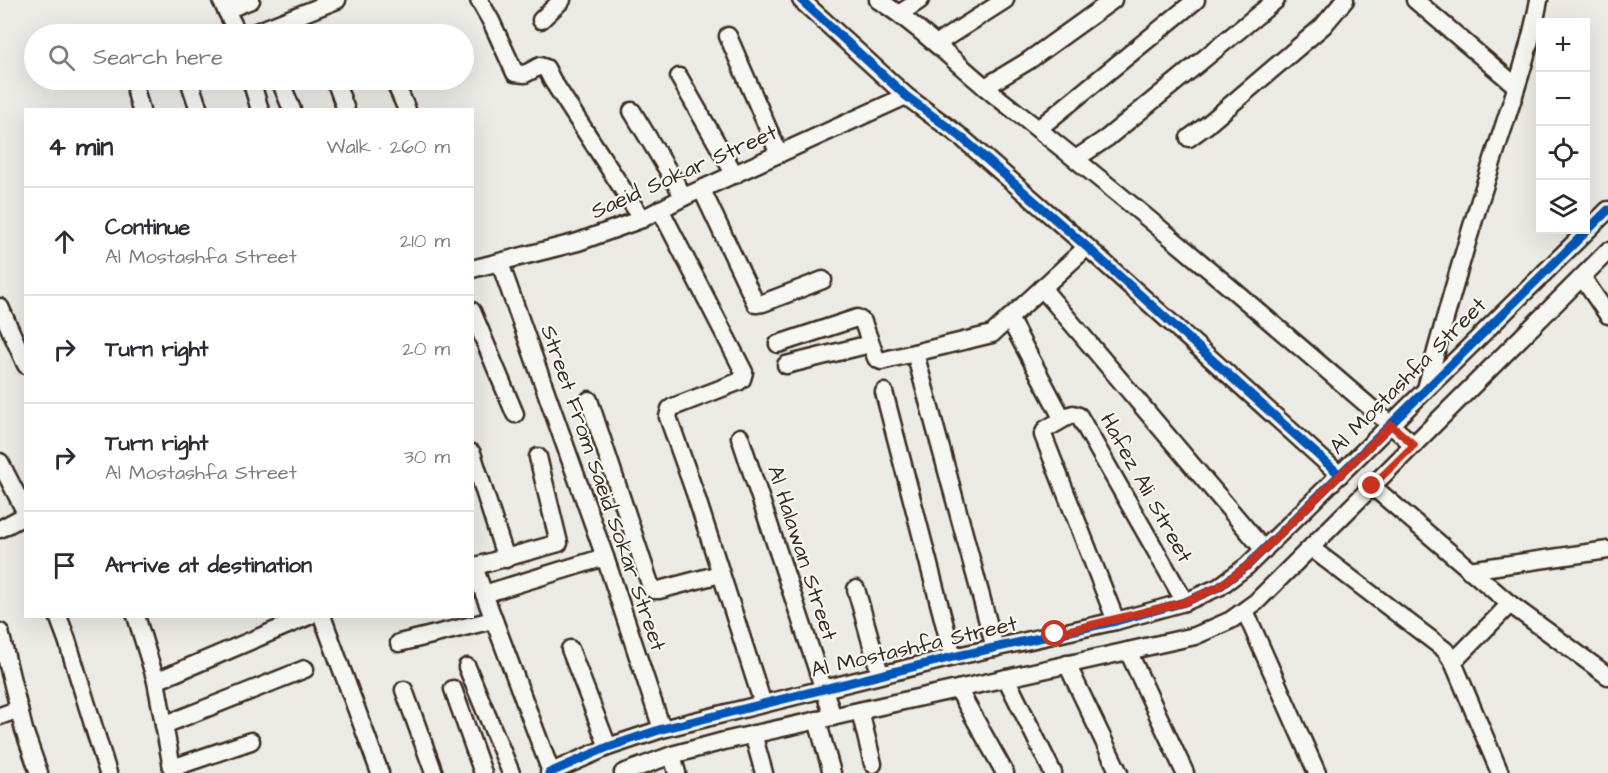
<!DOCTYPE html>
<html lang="en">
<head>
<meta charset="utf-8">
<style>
  body { margin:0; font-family:"Architects Daughter",sans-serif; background:#f2f2f3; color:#2b2b33 }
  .controls { position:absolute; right:18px; top:18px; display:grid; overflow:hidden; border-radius:0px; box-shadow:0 6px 24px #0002 }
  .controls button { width:54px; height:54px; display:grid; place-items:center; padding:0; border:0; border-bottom:2px solid #e1e1e2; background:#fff; color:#2b2b33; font:30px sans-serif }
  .stop { position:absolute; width:18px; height:18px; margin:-14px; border:4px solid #c8321e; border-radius:50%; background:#fff }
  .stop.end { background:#c8321e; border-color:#fff; box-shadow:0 2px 6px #0008 }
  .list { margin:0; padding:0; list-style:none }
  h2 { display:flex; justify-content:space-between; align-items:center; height:78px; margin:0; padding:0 24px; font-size:26px }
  h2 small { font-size:20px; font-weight:400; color:#7c7c81 }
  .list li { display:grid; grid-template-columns:39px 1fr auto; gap:18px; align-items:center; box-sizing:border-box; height:108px; padding:0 24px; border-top:2px solid #e1e1e2 }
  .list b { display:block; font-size:22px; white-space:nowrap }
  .list p { margin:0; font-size:20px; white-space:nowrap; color:#7c7c81 }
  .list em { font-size:20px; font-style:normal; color:#7c7c81 }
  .icon { flex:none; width:33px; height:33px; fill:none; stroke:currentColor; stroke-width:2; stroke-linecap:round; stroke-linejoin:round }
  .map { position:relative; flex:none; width:1608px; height:773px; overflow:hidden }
  .search { position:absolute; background:#fff; box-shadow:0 6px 24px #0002; left:24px; top:24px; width:450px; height:66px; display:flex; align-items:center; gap:15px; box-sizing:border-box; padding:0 21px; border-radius:33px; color:#7c7c81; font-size:22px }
  .panel { position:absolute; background:#fff; box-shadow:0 6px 24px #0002; left:24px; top:108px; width:450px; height:510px; border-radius:0px }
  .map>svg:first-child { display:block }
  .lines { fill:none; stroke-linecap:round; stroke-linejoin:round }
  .minor-casing { stroke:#3b2a1e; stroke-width:21 }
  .minor { stroke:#f6f6f2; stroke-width:16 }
  .cycleway-casing { stroke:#f6f6f2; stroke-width:13 }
  .cycleway { stroke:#0057b8; stroke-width:9 }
  .route { stroke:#c8321e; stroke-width:8 }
  .labels { text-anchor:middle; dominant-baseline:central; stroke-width:4.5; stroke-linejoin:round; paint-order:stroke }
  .street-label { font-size:22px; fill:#3b2a1e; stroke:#f6f6f2 }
</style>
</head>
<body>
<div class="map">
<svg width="1608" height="773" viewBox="0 0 1608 773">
  <rect width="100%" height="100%" fill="#ebeae5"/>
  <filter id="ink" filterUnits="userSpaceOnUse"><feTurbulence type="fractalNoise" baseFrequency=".0167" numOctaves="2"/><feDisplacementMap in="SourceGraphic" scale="12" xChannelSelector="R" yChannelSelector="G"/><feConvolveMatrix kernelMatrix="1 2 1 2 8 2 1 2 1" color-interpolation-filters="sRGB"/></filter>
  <g filter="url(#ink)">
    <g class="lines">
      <g class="minor-casing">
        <g id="minor">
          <polyline points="221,0 238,34"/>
          <polyline points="479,0 491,21 515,73 525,74 540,66 546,68 552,80 642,219"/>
          <polyline points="801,0 906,96 961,137 1087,247 1340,475"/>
          <path d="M878,0C923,28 959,67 1001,100C1142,210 1278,328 1414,445"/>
          <polyline points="1415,0 1516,86"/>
          <polyline points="226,10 251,0"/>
          <polyline points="899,14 920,0"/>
          <polyline points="541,20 562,0"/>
          <polyline points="251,34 337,0"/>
          <polyline points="728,36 779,154"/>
          <polyline points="936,44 1005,0"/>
          <polyline points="679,77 735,175"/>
          <polyline points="189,80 199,110"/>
          <polyline points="251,80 260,110"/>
          <polyline points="280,80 292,110"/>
          <polyline points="335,80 346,110"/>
          <polyline points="394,80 407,110"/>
          <polyline points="985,87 1028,61 1113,0"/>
          <polyline points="136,92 141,110"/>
          <polyline points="632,111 684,197"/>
          <polyline points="1038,129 1196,0"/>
          <polyline points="1189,138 1207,125 1323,26 1345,0"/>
          <polyline points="1077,158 1107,138 1276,0"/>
          <polyline points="702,190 756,304 763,303 823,280"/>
          <polyline points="660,209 744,372 742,379 738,382 673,407 670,409 668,417 695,493 763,704"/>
          <polyline points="500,263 605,557 662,729"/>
          <polyline points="472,269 578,242 642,219 684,197 906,96"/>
          <polyline points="1582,277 1608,315"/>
          <polyline points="1042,288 1264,550"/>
          <polyline points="0,307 26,365"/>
          <polyline points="472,311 515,414"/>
          <polyline points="1009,318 1060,414 1064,417 1073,414 1079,416 1185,602"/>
          <polyline points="778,344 857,318 863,322 876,358 881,361 992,334 1087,247"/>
          <polyline points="915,353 995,648"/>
          <polyline points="786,365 870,344"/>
          <path d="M1426,389C1445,317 1465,246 1488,175C1506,117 1528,60 1539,0"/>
          <polyline points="884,392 953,657"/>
          <polyline points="589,400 651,587 654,590 659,590 720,574"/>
          <polyline points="1067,417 1046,429 1043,435 1116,621"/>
          <polyline points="740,437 833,717"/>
          <polyline points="472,453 506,559"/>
          <polyline points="0,462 26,513"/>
          <polyline points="1372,486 1510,604 1608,676"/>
          <polyline points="0,529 26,515"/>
          <polyline points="1311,548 1445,650 1453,662 1500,773"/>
          <polyline points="472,567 559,543 538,457"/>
          <polyline points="474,567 551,772"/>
          <polyline points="1469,570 1608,550"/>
          <polyline points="856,589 880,674"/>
          <polyline points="484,594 605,557"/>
          <polyline points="1245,611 1317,773"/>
          <polyline points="58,616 67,640 108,773"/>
          <polyline points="136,616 156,681 173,773"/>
          <polyline points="322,616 380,773"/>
          <polyline points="0,632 24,730 39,773"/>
          <polyline points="399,643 493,620"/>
          <polyline points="570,649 608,747"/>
          <polyline points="1128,651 1185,773"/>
          <polyline points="1453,662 1510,604"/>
          <polyline points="1067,664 1119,773"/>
          <polyline points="467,667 511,773"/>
          <polyline points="1006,678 1053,773"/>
          <polyline points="156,681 309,616"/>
          <polyline points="453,689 483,773"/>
          <polyline points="958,689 1005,773"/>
          <polyline points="404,690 434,773"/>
          <polyline points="860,711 873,764"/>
          <polyline points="0,716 19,709"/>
          <polyline points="817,720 832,773"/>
          <polyline points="164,725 305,669"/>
          <polyline points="753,734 764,773"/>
          <polyline points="672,755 677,773"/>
          <polyline points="172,768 251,741"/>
          <polyline points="549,773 608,747 662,729 953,657 1116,621 1185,602 1219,587 1247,566 1608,210"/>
          <polyline points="623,773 672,755 724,741 1195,636 1231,620 1256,602 1608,251"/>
        </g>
      </g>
      <use href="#minor" class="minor"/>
      <g class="cycleway-casing">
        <g id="cycleway">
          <polyline points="801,0 906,96 961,137 1087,247 1340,475"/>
          <polyline points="549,773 608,747 662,729 953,657 1116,621 1185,602 1219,587 1247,566 1608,210"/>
        </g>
      </g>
      <use href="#cycleway" class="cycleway"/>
    </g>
  </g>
  <g class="lines" filter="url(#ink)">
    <polyline class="route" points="1055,634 1185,602 1219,587 1247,566 1391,425 1414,445 1372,486"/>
  </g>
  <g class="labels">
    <g class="street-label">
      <text transform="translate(684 172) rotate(-24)">Saeid Sokar Street</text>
      <text transform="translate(1408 376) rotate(-45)">Al Mostashfa Street</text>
      <text transform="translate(603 488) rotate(71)">Street From Saeid Sokar Street</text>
      <text transform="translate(1146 488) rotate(61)">Hafez Ali Street</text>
      <text transform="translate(802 553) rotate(72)">Al Halawan Street</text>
      <text transform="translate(914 647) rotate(-13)">Al Mostashfa Street</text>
    </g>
  </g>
</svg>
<div class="controls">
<button>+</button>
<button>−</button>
<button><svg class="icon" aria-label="locate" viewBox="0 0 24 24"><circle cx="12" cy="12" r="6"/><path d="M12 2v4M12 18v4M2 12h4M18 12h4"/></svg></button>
<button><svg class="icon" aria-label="layers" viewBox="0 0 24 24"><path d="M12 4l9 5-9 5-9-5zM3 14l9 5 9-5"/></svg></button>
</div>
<div class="stop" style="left:1055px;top:634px"></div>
<div class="stop end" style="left:1372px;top:486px"></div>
<div class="search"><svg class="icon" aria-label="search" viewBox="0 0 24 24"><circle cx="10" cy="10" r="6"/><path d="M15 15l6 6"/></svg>Search here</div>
<section class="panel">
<h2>4 min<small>Walk · 260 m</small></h2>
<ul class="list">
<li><svg class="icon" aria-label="ahead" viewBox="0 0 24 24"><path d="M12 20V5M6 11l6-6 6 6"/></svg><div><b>Continue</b><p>Al Mostashfa Street</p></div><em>210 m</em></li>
<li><svg class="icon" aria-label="right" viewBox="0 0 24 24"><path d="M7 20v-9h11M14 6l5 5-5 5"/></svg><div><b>Turn right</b></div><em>20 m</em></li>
<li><svg class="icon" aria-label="right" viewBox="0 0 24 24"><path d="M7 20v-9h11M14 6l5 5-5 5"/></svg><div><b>Turn right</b><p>Al Mostashfa Street</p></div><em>30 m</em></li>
<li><svg class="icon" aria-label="arrive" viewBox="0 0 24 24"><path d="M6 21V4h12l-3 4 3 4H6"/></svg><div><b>Arrive at destination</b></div></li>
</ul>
</section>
</div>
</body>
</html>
